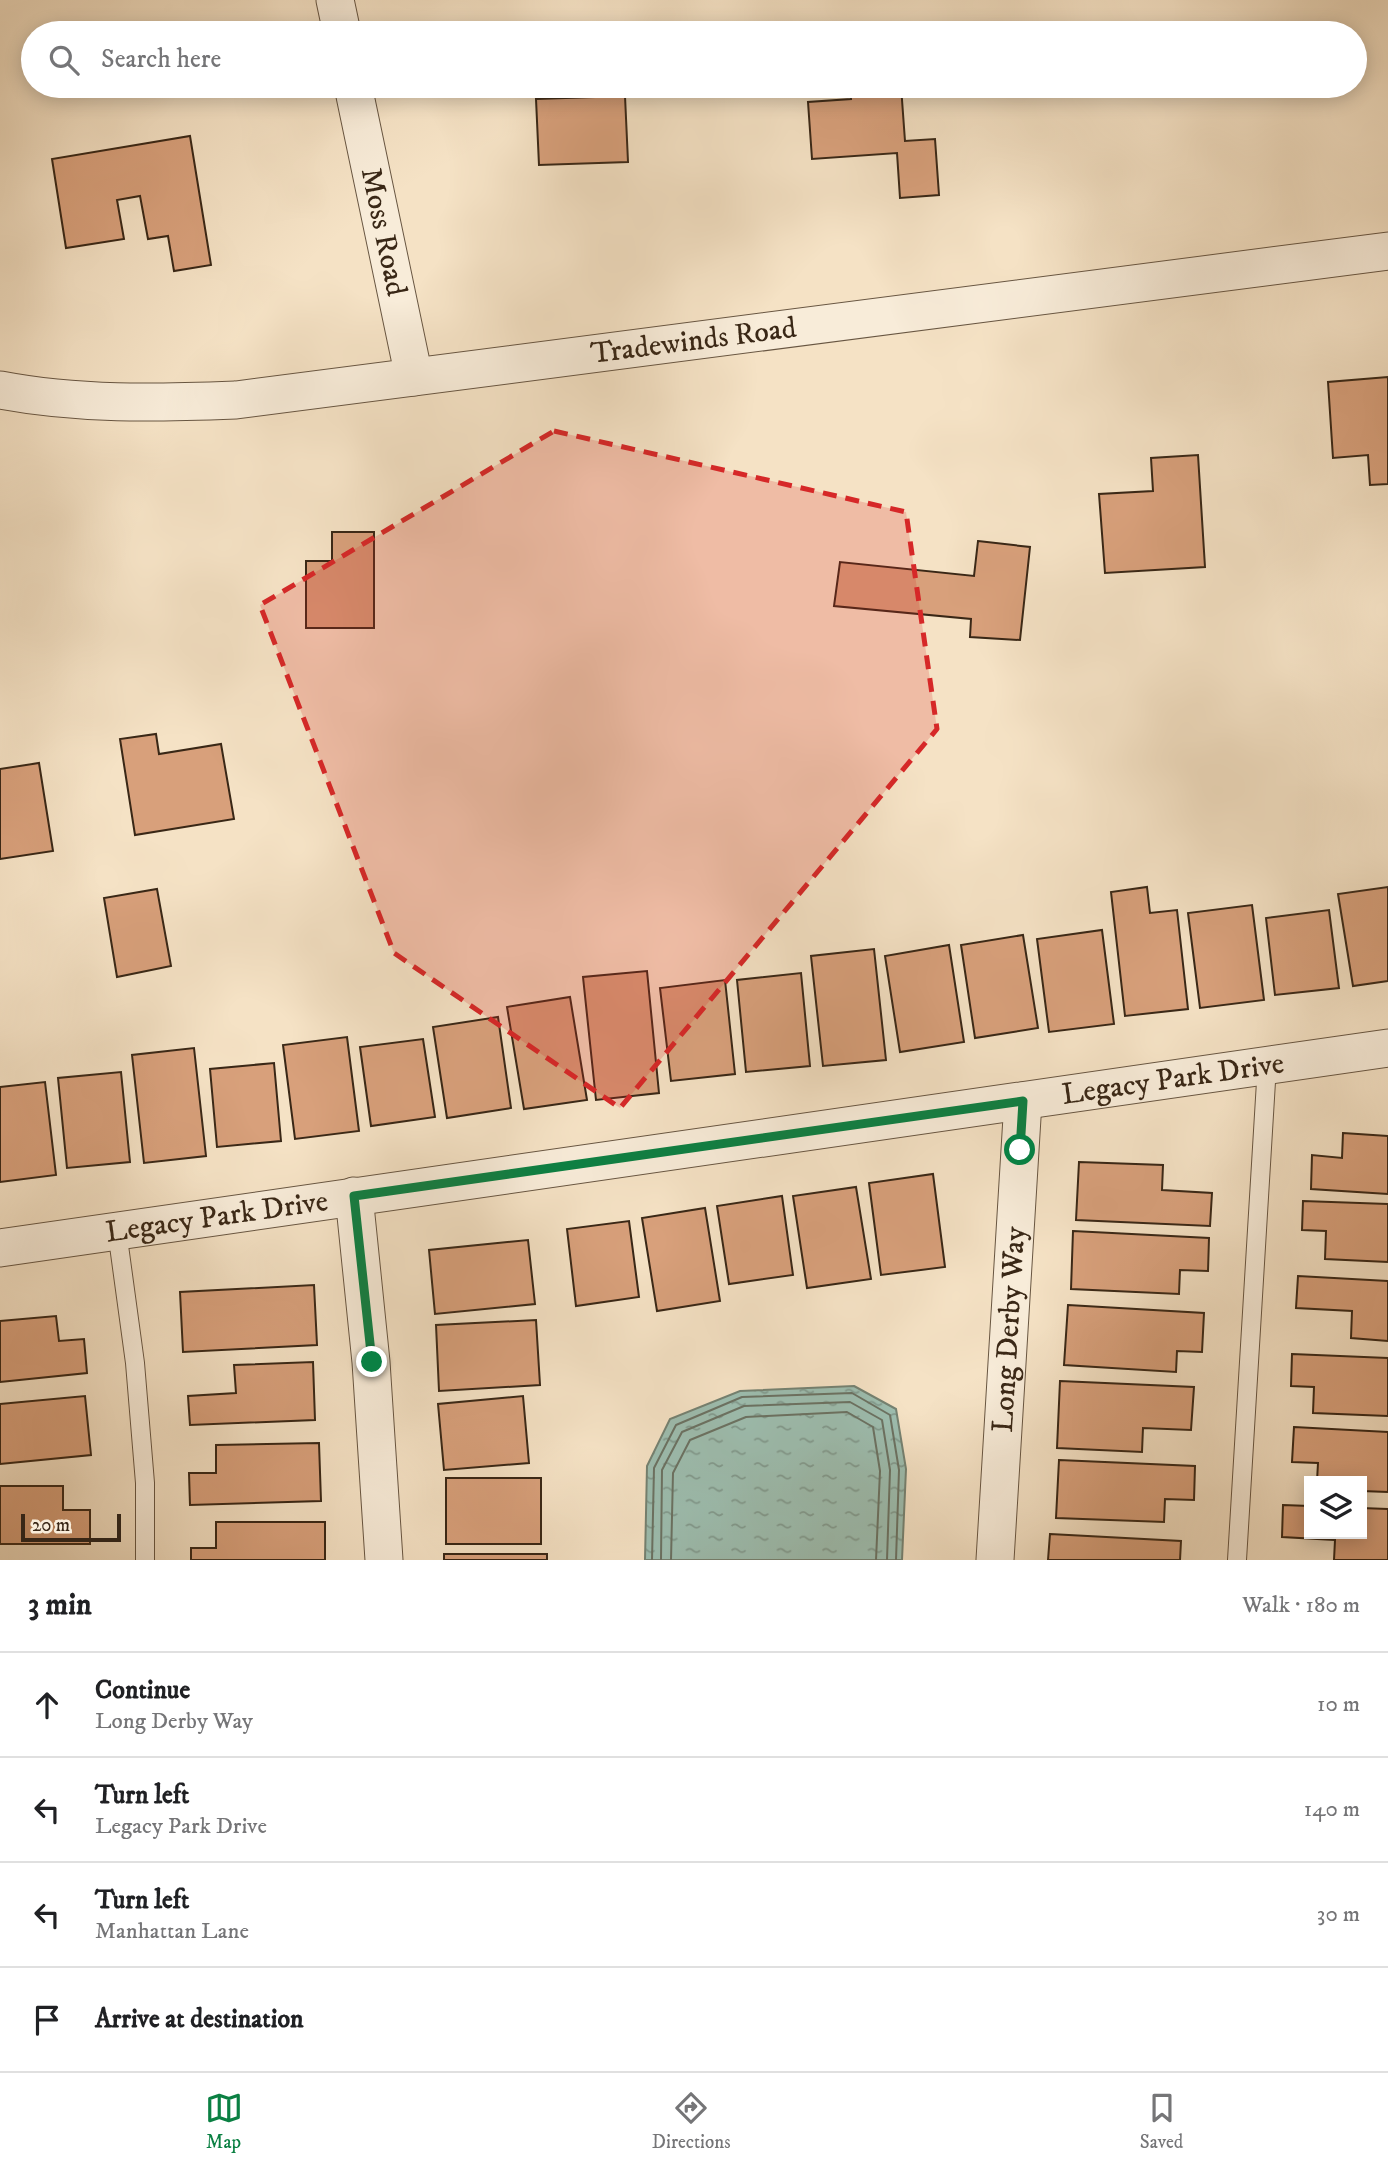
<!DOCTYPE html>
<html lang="en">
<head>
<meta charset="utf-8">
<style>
  body { margin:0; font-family:"IM FELL DW Pica",serif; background:#f2f2f2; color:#202124 }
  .controls { position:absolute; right:21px; bottom:21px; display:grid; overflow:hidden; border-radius:0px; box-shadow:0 4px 18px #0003 }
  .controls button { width:63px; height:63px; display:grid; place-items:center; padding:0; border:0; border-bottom:2px solid #e0e0e0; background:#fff; color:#202124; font:35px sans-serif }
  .scale { position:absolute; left:21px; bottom:18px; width:100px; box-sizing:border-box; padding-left:7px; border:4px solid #392716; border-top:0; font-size:19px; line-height:24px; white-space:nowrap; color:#392716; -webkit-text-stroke:5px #f8ecd9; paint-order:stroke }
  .stop { position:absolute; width:21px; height:21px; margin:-16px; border:5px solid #0b8043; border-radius:50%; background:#fff }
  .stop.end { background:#0b8043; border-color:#fff; box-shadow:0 2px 7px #0008 }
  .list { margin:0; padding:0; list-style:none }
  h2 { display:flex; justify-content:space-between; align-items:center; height:91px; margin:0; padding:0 28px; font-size:30px }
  h2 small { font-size:23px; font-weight:400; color:#757577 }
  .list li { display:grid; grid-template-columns:46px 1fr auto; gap:21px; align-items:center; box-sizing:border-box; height:105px; padding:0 28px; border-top:2px solid #e0e0e0 }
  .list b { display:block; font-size:26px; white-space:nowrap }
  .list p { margin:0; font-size:23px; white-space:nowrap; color:#757577 }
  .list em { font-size:23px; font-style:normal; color:#757577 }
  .icon { flex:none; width:38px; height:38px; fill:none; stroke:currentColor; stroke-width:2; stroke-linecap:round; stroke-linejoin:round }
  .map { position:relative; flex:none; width:1388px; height:1560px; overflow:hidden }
  .search { position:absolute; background:#fff; box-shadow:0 4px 18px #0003; left:21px; right:21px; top:21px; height:77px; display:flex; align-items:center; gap:18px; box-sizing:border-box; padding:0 24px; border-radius:38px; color:#757577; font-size:26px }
  .sheet { height:511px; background:#fff }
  nav { display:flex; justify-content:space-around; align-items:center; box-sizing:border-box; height:98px; border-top:2px solid #e0e0e0; background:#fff; font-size:19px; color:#757577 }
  nav a { display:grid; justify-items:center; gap:4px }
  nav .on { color:#0b8043 }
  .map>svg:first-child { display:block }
  .water { fill:url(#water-ripples); stroke:#758272; stroke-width:2 }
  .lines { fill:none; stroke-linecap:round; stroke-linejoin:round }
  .shore { stroke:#6b7263; stroke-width:2 }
  .building { fill:#d8a07b; stroke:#392716; stroke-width:2 }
  .lane-casing { stroke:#685642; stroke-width:20 }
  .street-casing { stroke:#685642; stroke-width:39 }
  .lane { stroke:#f8ecd9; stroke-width:18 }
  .street { stroke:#f8ecd9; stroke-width:37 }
  .route { stroke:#0b8043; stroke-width:9 }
  .marked { fill:#d62828; fill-opacity:0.2; stroke:#d62828; stroke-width:5; stroke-dasharray:14 9; stroke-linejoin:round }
  .labels { text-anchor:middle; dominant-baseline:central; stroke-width:6; stroke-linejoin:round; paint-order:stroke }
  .street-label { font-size:30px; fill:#392716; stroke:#f8ecd9 }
</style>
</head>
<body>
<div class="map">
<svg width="1388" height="1560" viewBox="0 0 1388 1560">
  <defs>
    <pattern id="water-ripples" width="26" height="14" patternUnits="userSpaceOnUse" patternTransform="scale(1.75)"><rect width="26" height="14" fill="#9dbeb0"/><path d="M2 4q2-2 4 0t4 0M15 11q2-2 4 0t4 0" fill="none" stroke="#819a8e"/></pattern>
  </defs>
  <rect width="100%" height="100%" fill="#f5e2c5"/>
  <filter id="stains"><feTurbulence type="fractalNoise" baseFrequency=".00286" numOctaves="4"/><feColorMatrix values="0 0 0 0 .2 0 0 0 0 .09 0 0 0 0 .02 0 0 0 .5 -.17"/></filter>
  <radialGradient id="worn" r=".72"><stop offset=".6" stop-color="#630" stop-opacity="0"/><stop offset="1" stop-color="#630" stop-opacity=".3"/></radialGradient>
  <polygon class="water" points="854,1386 896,1409 906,1469 902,1560 645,1560 647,1466 670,1419 740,1391"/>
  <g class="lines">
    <g class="shore">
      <polyline points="652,1560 654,1468 676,1425 742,1397 852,1393 890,1415 899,1470 896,1560"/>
      <polyline points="661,1560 662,1470 682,1432 744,1406 850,1402 882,1420 890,1470 887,1560"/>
      <polyline points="671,1560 673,1473 690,1440 746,1417 847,1412 873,1427 880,1471 876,1560"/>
    </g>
  </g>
  <g class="building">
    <polygon points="850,86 901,86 905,141 935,139 939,195 900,198 897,153 812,159 808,102 851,99"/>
    <polygon points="625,96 628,162 539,165 536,99"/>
    <polygon points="190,136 211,265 174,271 168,236 148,239 140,196 117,200 124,239 66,248 52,159"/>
    <polygon points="1388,377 1388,484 1370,485 1368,455 1333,458 1328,382"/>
    <polygon points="1198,455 1205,567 1105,573 1099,494 1153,491 1151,458"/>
    <polygon points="332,532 374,532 374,628 306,628 306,561 332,561"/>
    <polygon points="978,541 1030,547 1020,640 970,637 971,619 834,606 840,562 974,576"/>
    <polygon points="156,734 159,754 221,744 234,819 135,835 120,739"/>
    <polygon points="39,763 53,851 0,859 0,769"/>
    <polygon points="1147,887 1150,913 1177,910 1188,1009 1125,1016 1111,892"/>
    <polygon points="1388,887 1388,981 1353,986 1338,894"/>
    <polygon points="157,889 171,966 117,977 104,898"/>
    <polygon points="1252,905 1264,1000 1200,1008 1188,913"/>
    <polygon points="1329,910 1339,988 1275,995 1266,918"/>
    <polygon points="1102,930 1114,1024 1049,1032 1037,939"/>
    <polygon points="1023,935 1038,1028 975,1038 961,945"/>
    <polygon points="949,945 964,1042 900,1052 885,956"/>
    <polygon points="874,949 886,1060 823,1066 811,956"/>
    <polygon points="647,971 659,1093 596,1100 583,977"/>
    <polygon points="801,973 810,1066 746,1072 737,980"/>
    <polygon points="725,980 735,1074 671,1081 660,988"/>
    <polygon points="570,997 587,1100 524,1109 507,1007"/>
    <polygon points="498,1017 511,1108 447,1118 433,1027"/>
    <polygon points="347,1037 359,1131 295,1139 283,1045"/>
    <polygon points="423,1039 435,1117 371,1126 360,1047"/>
    <polygon points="194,1048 206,1156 144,1163 132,1055"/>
    <polygon points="274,1063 281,1141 217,1147 210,1069"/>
    <polygon points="121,1072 130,1162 67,1168 58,1078"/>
    <polygon points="45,1082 56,1175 0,1182 0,1087"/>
    <polygon points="1343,1133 1388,1136 1388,1194 1311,1189 1312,1155 1342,1158"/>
    <polygon points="1079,1162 1163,1165 1162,1190 1212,1193 1210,1226 1076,1220"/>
    <polygon points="933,1174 945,1267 881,1275 869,1183"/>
    <polygon points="856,1187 871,1279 807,1288 793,1196"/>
    <polygon points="782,1196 793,1275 729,1284 717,1206"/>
    <polygon points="1303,1201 1388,1204 1388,1262 1325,1259 1326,1231 1302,1230"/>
    <polygon points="705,1208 720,1301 657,1311 642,1218"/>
    <polygon points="629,1221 639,1297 576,1306 567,1229"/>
    <polygon points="1073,1231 1209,1238 1208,1271 1180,1270 1179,1294 1071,1289"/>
    <polygon points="528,1240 535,1304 435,1314 429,1250"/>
    <polygon points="1298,1276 1388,1281 1388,1341 1351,1338 1352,1311 1296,1308"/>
    <polygon points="314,1285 317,1345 183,1352 180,1292"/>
    <polygon points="1068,1305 1204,1313 1202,1352 1177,1351 1176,1372 1064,1365"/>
    <polygon points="56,1316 59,1341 84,1339 87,1373 0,1382 0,1321"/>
    <polygon points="536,1320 540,1385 439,1391 436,1325"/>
    <polygon points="1292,1354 1388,1358 1388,1416 1313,1413 1314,1387 1291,1386"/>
    <polygon points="313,1362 315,1420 190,1425 188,1396 236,1393 234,1365"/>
    <polygon points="1060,1381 1194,1387 1191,1430 1143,1428 1142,1452 1057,1448"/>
    <polygon points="85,1396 91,1455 0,1464 0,1404"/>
    <polygon points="523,1396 529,1463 444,1470 438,1404"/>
    <polygon points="1294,1427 1388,1432 1388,1492 1362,1491 1362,1481 1317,1481 1318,1463 1292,1462"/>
    <polygon points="319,1443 321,1501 190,1505 189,1473 216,1473 216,1445"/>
    <polygon points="1059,1460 1195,1466 1194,1500 1165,1499 1164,1522 1056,1518"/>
    <rect x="446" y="1478" width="95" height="66"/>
    <polygon points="0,1486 63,1486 63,1510 90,1510 90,1544 0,1544"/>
    <polygon points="1283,1505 1309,1506 1309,1534 1362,1534 1362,1508 1388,1509 1388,1560 1334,1560 1335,1540 1282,1537"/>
    <polygon points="216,1522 325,1522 325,1560 191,1560 191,1548 216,1548"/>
    <polygon points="1050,1534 1181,1541 1180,1560 1048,1560"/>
    <rect x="444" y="1554" width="103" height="6"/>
  </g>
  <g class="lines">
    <g class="lane-casing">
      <g id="lane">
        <polyline points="117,1231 135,1363 145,1483 145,1560"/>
        <polyline points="1237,1560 1267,1065"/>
      </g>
    </g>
    <g class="street-casing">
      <g id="street">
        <polyline points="335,0 342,33"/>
        <path id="s1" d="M353,86L414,377"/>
        <path id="s2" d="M0,390C78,405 156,403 236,400L1388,251"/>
        <polyline points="354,1196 371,1362 384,1560"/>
        <path id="s3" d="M0,1248L1388,1048"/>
        <path id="s4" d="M995,1560L1023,1101"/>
      </g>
    </g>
    <use href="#lane" class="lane"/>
    <use href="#street" class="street"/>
  </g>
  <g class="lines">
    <polyline class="route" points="372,1362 354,1196 1023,1101 1020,1150"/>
  </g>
  <path class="marked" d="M554,431L906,512L937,729L620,1108L394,953L260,605Z"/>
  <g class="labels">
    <g class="street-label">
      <text stroke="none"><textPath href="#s1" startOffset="149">Moss Road</textPath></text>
      <text stroke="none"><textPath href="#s2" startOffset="698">Tradewinds Road</textPath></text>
      <text stroke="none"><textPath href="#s3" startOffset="1185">Legacy Park Drive</textPath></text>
      <text stroke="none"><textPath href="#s3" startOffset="219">Legacy Park Drive</textPath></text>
      <text stroke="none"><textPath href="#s4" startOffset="231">Long Derby Way</textPath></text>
    </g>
  </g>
  <rect width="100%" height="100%" filter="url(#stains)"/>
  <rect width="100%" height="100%" fill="url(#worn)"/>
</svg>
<div class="controls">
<button><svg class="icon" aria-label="layers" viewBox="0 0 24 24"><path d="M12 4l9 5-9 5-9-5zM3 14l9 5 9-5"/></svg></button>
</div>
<div class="scale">20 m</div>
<div class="stop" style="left:1020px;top:1150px"></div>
<div class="stop end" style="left:372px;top:1362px"></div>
<div class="search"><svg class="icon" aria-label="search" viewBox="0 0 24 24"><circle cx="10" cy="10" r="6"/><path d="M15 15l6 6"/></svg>Search here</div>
</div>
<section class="sheet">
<h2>3 min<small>Walk · 180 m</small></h2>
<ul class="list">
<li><svg class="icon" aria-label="ahead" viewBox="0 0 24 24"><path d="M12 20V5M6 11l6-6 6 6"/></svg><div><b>Continue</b><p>Long Derby Way</p></div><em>10 m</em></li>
<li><svg class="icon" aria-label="left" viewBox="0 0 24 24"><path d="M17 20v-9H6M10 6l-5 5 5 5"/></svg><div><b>Turn left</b><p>Legacy Park Drive</p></div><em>140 m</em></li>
<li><svg class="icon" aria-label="left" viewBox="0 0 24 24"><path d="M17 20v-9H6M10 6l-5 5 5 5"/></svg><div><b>Turn left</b><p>Manhattan Lane</p></div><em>30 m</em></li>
<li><svg class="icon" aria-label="arrive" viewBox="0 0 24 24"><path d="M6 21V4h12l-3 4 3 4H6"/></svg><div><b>Arrive at destination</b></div></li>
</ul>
</section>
<nav>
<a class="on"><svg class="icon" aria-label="map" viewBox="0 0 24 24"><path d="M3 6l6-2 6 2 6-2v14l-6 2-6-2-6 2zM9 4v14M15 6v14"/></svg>Map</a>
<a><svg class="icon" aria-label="directions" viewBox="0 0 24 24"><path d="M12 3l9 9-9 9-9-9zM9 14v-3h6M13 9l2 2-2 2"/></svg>Directions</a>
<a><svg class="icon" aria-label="saved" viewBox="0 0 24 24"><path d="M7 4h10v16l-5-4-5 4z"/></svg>Saved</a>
</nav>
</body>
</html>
